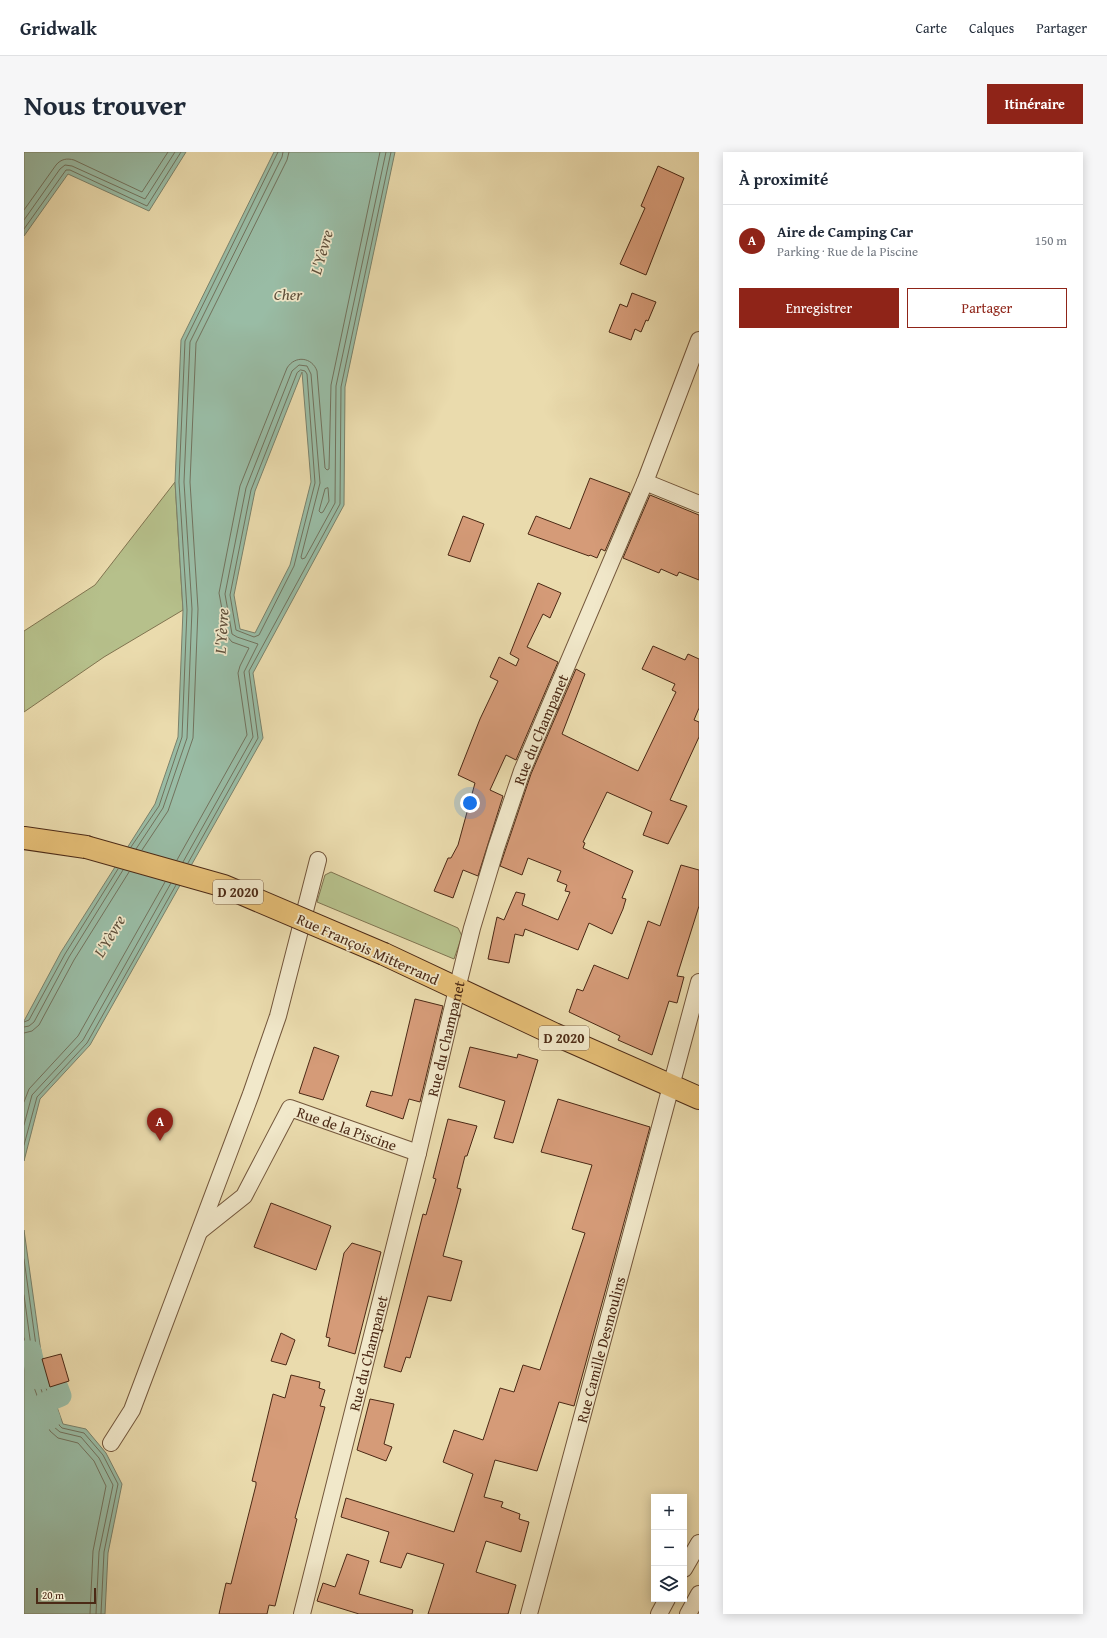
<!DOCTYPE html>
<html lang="fr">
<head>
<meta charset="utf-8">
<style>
  body { margin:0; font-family:"Gentium Book Plus",serif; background:#f6f6f7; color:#1f2937 }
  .controls { position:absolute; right:12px; bottom:12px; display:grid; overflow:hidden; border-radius:0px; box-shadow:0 2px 10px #0003 }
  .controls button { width:36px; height:36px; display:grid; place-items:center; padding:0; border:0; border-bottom:1px solid #e0e1e3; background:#fff; color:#1f2937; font:20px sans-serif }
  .scale { position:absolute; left:12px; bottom:10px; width:60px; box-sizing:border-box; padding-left:4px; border:2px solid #4b2915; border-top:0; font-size:11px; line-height:14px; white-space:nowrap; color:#4b2915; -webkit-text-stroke:3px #f1e8ca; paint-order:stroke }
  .you { position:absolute; left:446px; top:651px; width:14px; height:14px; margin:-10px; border:3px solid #fff; border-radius:50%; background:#1a73e8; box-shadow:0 0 0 6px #1a73e833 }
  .badge { display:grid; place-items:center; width:26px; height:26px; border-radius:50%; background:#8f2418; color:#fff; font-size:13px; font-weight:700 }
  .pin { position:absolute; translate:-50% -33px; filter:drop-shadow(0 1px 2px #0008) }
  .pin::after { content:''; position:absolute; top:21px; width:14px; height:12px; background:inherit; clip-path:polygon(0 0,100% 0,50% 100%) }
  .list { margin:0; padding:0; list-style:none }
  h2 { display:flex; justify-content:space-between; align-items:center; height:52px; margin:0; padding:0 16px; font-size:17px }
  h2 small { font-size:13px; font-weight:400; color:#747a83 }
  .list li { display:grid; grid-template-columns:26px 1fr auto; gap:12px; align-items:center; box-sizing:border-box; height:72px; padding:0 16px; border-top:1px solid #e0e1e3 }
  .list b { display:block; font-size:15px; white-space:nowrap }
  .list p { margin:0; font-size:13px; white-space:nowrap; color:#747a83 }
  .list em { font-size:13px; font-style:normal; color:#747a83 }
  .actions { display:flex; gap:8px; padding:12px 16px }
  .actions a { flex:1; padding:9px 0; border:1px solid #8f2418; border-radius:0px; text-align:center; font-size:14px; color:#8f2418 }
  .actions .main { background:#8f2418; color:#fff }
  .icon { flex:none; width:22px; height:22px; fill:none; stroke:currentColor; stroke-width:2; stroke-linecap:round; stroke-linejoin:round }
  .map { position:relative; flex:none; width:675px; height:1462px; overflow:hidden; border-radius:0px }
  header { display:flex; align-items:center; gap:24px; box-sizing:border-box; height:56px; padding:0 20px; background:#fff; border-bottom:1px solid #e0e1e3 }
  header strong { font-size:19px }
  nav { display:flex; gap:22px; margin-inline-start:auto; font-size:14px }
  .intro { display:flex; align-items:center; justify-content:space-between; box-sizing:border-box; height:96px; padding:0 24px }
  h1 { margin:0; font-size:28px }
  .button { padding:10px 18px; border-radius:0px; background:#8f2418; color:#fff; font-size:14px; font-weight:700 }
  main { display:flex; gap:24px; padding:0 24px }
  aside { flex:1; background:#fff; border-radius:0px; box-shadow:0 2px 10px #0003 }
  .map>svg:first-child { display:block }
  .green { fill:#b6c08b; stroke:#807450 }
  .water { fill:#99bca5; stroke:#7a816b; fill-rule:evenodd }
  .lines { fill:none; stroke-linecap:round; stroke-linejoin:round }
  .shore { stroke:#72725d; stroke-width:1 }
  .canal { stroke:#99bca5; stroke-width:21 }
  .building { fill:#d59b78; stroke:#4b2915 }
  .street-casing { stroke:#73563b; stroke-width:18 }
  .primary-casing { stroke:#4b2915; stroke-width:24 }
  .street { stroke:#f1e8ca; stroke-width:16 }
  .primary { stroke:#e5be76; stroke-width:22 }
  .primary-bridge-casing { stroke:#4b2915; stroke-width:24; stroke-linecap:butt }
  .primary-bridge { stroke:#e5be76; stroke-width:22 }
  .labels { text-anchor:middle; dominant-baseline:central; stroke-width:3.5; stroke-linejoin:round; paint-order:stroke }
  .shield { fill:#f1e8ca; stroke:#7d624b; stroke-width:1 }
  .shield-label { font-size:14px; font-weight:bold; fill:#4b2915 }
  .street-label { font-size:15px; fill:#4b2915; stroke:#f1e8ca }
  .water-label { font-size:16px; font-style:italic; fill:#5e4e39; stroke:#f1e8ca }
</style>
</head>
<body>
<header>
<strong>Gridwalk</strong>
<nav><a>Carte</a><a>Calques</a><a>Partager</a></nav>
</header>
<div class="intro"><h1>Nous trouver</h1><a class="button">Itinéraire</a></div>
<main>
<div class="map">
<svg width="675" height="1462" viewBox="0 0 675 1462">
  <rect width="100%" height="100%" fill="#eadbad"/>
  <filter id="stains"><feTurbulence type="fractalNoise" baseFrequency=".005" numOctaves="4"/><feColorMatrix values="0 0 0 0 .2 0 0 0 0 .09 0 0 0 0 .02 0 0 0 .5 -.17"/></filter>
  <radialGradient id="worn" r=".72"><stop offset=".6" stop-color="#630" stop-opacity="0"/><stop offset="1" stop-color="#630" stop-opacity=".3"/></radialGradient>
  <g class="green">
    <polygon points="151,330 159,458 80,505 0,560 0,479 71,433"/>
    <polygon points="307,720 434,776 438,784 430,807 293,750 301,723"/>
  </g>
  <g class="water">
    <polygon points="0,0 162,0 125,59 44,22 0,84"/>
    <path d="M250,0H371L321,235L320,353L229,521L239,586L66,893L16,947L0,1009V869L37,800L131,652L154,585L159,458L151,330L157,188ZM278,220L287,330L266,413L231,481L216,477L210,443L231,339Z"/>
    <polygon points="0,1078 18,1207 26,1235 39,1272 62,1277 82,1301 98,1332 84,1401 81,1462 0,1462"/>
  </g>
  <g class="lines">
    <g class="shore">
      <path d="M0,58L32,13C37,7 43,6 50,8L118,40L144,0"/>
      <polyline points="0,68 36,17 41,13 48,14 121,47 151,0"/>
      <polyline points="0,77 42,18 46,18 123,54 157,0"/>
      <polygon points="277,218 281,219 283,222 291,331 270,414 235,483 230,485 212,478 206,443 227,338 273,221"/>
      <polygon points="304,336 305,349 299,360 297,361 295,359 301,337"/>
      <polyline points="107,695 135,654 158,585 163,458 155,330 161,189 254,0"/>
      <polyline points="112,697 139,656 163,586 168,457 160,330 166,190 258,5 259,0"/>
      <polyline points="118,698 144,659 169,586 174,457 166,330 172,191 263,8 265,0"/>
      <path d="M153,708L223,583L214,521L216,514L225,496L208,490L203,484L195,441L216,334L263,216C271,203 288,205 293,219L301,316L303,318L305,317L307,233L356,0"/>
      <polyline points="159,710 229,585 220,520 234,492 213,485 208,482 201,442 222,336 268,219 275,213 283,214 287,222 296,331 277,405 278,407 281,406 311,351 312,234 362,0"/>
      <polyline points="164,711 234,586 225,519 316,352 317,235 367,0"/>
      <polyline points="0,870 5,868 41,802 94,717"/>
      <polyline points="0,875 5,874 10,870 45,805 99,718"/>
      <polyline points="0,881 8,879 15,873 50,808 105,720"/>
      <polyline points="0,950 5,937 54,884 141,730"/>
      <polyline points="0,973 8,943 59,888 147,731"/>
      <polyline points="0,993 13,945 63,891 152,733"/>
      <polyline points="0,1107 14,1208 22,1236 35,1273 38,1276 60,1281 79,1303 94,1332 80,1400 77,1462"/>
      <polyline points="0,1143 9,1209 17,1237 30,1275 36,1280 57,1285 75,1306 89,1333 75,1400 72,1462"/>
      <polyline points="0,1186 3,1210 11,1238 26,1279 34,1286 54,1291 70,1309 82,1334 69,1399 66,1462"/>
    </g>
    <polyline class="canal" points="0,1199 7,1199 14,1227 30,1225 37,1244 20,1251 26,1267"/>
  </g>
  <g class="building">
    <polygon points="634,14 660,26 622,123 596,112 621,56 617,54"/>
    <polygon points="608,141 632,150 624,169 622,168 617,180 611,177 607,188 585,180 596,152 603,155"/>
    <polygon points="566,326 606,341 581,399 577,397 573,406 566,403 565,404 504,382 512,364 546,377"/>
    <polygon points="626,343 675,363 675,428 655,420 653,424 637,417 635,421 599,406"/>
    <polygon points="439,364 460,372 446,410 424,403"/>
    <polygon points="514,431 537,441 526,466 519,462 503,495 534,510 492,608 482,603 466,638 479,644 454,724 439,718 429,746 410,739 424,706 427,706 434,693 451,631 434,623 456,567 474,529 466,525 475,505 492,514 495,507 486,502"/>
    <polygon points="629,494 661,508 664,502 675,507 675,556 670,568 675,570 675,585 646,648 663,654 644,692 619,683 628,660 583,640 559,690 561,691 559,696 609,719 598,746 602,747 599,757 588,782 565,771 554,798 501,777 499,784 491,782 485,811 464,807 473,765 480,768 492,740 501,742 498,753 534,768 546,740 541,739 543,733 533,729 537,719 504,706 498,723 476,714 507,622 552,517 561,522 538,582 614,619 652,540 648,538 651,532 618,517"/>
    <polygon points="657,713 675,718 675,754 653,824 660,825 653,851 645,849 628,903 594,888 596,884 545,860 553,837 559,839 570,813 604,827 624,769 636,774"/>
    <polygon points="391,847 419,854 396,950 385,947 379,967 342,954 347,939 368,944"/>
    <polygon points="290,895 315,904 299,948 275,941"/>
    <polygon points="446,895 493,906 494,902 514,908 489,991 470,986 481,949 435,935"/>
    <polygon points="534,947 626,975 550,1254 535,1250 513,1319 471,1308 460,1345 479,1350 477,1355 496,1362 495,1367 505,1370 497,1400 462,1389 452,1420 492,1433 484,1462 404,1462 420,1412 383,1401 377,1416 356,1410 365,1380 317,1365 322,1346 430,1380 449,1322 419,1310 430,1278 459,1288 476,1236 490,1240 499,1213 516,1218 561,1081 548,1077 568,1013 517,1000"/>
    <polygon points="424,967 453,974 443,1004 441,1004 433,1036 437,1037 419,1104 438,1109 427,1149 404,1144 386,1206 382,1205 377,1220 360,1215 399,1062 402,1063 412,1027 409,1026"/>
    <polygon points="247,1051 307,1074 292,1118 230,1095"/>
    <polygon points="328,1091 357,1100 331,1202 304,1194 306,1186 302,1185 320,1101"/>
    <polygon points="257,1181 271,1188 262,1213 247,1209"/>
    <polygon points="37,1202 45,1229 26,1235 18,1207"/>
    <polygon points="267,1223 296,1230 295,1236 301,1238 296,1254 301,1255 271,1366 273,1367 251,1454 245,1453 243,1462 195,1462 202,1431 207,1432 232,1333 232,1330 228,1329 249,1242 261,1246"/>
    <polygon points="346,1247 370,1252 360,1292 368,1295 362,1309 333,1298"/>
    <polygon points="323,1402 345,1409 335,1442 389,1458 388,1462 335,1462 293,1449 299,1431 311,1435"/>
  </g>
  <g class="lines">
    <g class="street-casing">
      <g id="street">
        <polyline points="675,188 621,330 675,352"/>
        <path id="s1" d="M176,1079L220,1044L266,956L394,1001"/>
        <polyline points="87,1291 108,1258 227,942 254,864 294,708"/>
        <polyline points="660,1417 675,1391"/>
        <path id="s2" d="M278,1462L394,1001L433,837L448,776L472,696L498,619L621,330"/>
        <path id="s3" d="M505,1462L675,830"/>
        <polyline points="635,1462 643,1447"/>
        <polyline points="664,1462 675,1442"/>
      </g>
    </g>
    <g class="primary-casing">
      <g id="primary">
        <polyline points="0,686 62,695"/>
        <polyline points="360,802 530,882 675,946"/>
      </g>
    </g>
    <use href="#street" class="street"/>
    <use href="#primary" class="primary"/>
    <g class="primary-bridge-casing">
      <polyline id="primary-bridge" points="62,695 200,734 360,802"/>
    </g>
    <use href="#primary-bridge" class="primary-bridge"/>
  </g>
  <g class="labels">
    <g class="shield">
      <rect x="189" y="728" width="50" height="24" rx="3"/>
      <rect x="515" y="874" width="50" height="24" rx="3"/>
    </g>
    <g class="shield-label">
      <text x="214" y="740">D 2020</text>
      <text x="540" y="886">D 2020</text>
    </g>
    <g class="street-label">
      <text stroke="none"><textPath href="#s2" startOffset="917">Rue du Champanet</textPath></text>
      <text transform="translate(344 797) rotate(24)">Rue François Mitterrand</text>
      <text stroke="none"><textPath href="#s2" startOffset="593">Rue du Champanet</textPath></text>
      <text stroke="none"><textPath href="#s1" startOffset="216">Rue de la Piscine</textPath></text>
      <text stroke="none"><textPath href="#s3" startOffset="274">Rue Camille Desmoulins</textPath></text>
      <text stroke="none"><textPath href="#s2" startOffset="269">Rue du Champanet</textPath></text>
    </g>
    <g class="water-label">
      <text transform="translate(297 100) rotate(-74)">L'Yèvre</text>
      <text x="264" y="142">Cher</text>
      <text transform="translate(197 479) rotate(-86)">L'Yèvre</text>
      <text transform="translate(85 784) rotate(-59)">L'Yèvre</text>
    </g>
  </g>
  <rect width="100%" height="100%" filter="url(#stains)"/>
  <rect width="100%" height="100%" fill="url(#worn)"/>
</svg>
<div class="controls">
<button>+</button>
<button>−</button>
<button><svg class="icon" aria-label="layers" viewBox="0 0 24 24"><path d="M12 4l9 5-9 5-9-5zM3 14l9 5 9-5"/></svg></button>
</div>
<div class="scale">20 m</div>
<div class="you"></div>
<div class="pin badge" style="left:136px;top:989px">A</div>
</div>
<aside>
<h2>À proximité<small></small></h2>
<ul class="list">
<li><span class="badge">A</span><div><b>Aire de Camping Car</b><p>Parking · Rue de la Piscine</p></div><em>150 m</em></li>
</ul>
<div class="actions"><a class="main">Enregistrer</a><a>Partager</a></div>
</aside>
</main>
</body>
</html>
